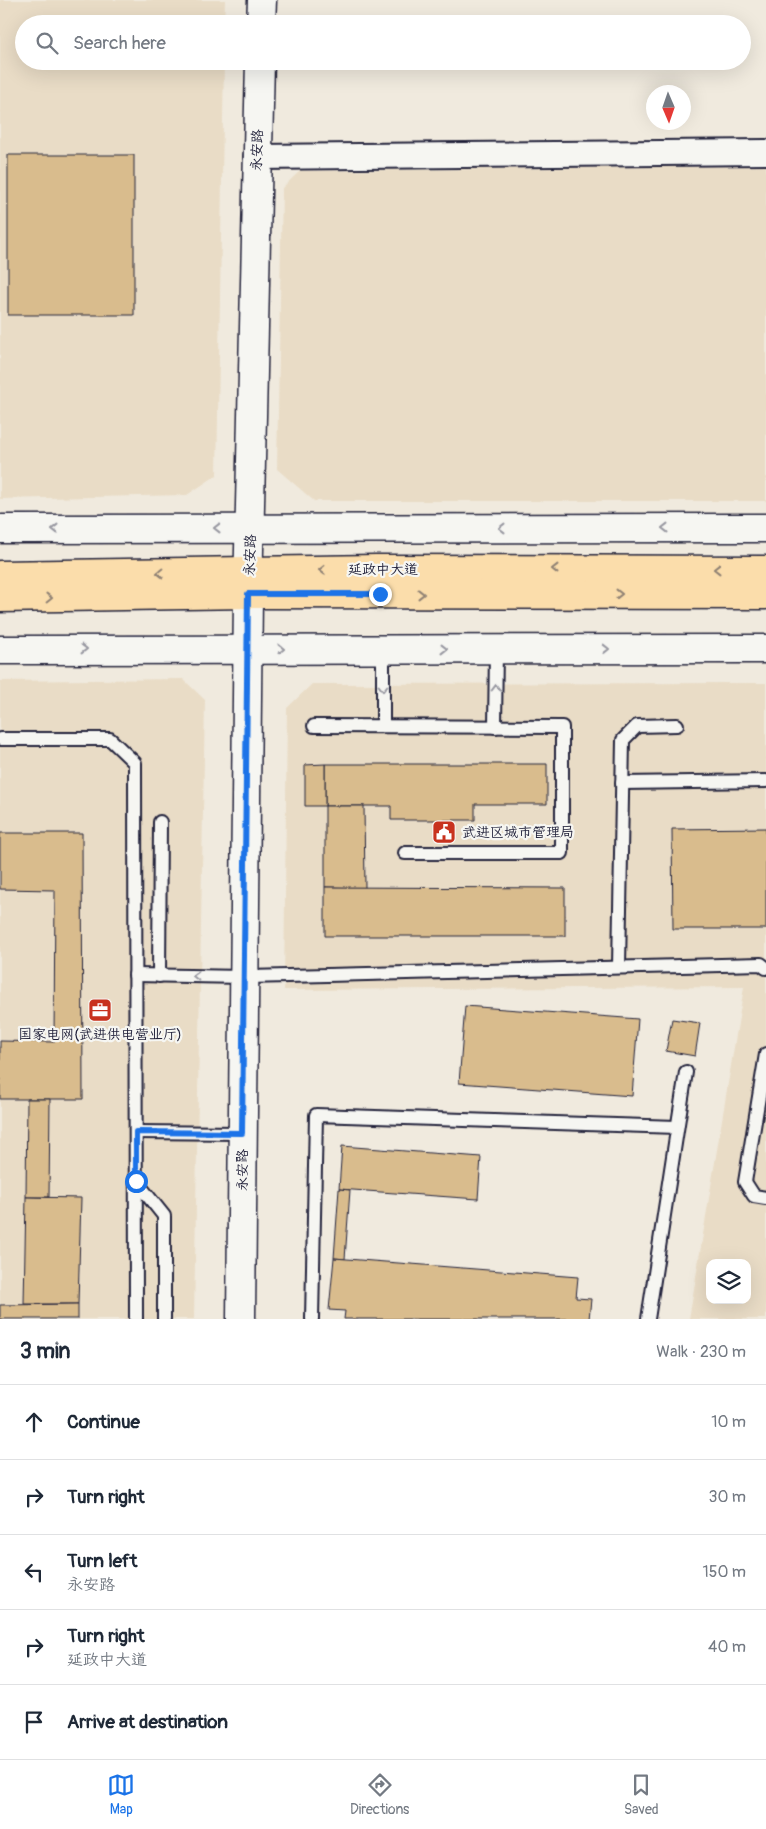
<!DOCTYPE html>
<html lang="en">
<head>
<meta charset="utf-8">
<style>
  body { margin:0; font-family:Pangolin,"LXGW WenKai TC",sans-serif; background:#f2f2f3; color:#1f2937 }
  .controls { position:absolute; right:15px; bottom:15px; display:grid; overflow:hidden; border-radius:10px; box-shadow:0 5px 20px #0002 }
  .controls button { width:45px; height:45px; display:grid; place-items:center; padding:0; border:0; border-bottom:1px solid #e0e1e3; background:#fff; color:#1f2937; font:25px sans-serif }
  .compass { position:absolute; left:646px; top:85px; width:45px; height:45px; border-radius:50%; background:#fff; box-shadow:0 5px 20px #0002; rotate:178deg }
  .stop { position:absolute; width:15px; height:15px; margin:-11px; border:4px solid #1a73e8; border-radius:50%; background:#fff }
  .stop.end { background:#1a73e8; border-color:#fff; box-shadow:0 1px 5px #0008 }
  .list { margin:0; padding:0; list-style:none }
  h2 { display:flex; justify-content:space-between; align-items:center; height:65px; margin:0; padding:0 20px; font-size:21px }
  h2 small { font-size:16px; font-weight:400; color:#747a83 }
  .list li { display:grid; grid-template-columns:32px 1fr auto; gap:15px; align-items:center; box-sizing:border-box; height:75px; padding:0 20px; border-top:1px solid #e0e1e3 }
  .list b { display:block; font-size:19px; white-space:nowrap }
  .list p { margin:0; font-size:16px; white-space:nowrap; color:#747a83 }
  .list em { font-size:16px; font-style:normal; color:#747a83 }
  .icon { flex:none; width:28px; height:28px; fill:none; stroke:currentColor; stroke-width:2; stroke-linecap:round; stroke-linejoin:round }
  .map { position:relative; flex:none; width:766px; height:1319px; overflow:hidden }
  .search { position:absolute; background:#fff; box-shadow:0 5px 20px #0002; left:15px; right:15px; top:15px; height:55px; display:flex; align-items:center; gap:12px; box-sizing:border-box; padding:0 18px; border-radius:28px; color:#747a83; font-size:19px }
  .sheet { height:440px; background:#fff }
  nav { display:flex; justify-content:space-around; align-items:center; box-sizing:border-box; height:70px; border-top:1px solid #e0e1e3; background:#fff; font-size:14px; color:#747a83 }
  nav a { display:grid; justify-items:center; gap:2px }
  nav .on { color:#1a73e8 }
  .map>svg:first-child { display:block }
  .built { fill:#e9dcc6; fill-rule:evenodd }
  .building { fill:#d9bc8d; stroke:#22223b }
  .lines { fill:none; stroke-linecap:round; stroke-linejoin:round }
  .service-casing { stroke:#22223b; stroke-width:16 }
  .minor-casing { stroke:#22223b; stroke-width:28 }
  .tertiary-casing { stroke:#22223b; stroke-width:31 }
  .primary-casing { stroke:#22223b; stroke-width:31 }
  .service { stroke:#f6f6f2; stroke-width:12 }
  .minor { stroke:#f6f6f2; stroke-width:24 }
  .tertiary { stroke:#f6f6f2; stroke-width:28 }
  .primary { stroke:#fbddab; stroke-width:28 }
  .oneway { stroke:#9797a0 }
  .oneway2 { stroke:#8e8073 }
  .route { stroke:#1a73e8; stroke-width:6 }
  .labels { text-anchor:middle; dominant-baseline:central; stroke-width:4.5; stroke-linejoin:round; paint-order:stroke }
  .street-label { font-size:14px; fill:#22223b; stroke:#f6f6f2 }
  .poi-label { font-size:14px; fill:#22223b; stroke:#f6f6f2; text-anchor:start }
</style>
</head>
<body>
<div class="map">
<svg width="766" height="1319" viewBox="0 0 766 1319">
  <rect width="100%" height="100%" fill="#f0eade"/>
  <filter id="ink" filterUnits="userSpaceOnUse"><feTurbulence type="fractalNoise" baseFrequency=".02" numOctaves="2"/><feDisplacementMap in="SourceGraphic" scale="10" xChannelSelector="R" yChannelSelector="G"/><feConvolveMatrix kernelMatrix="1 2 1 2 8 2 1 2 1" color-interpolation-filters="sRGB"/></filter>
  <g filter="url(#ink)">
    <g class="built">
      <polygon points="0,0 225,0 224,24 24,24 24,61 224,61 217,475 187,495 0,499"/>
      <polygon points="766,166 766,501 314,501 277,469 282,188 300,171"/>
      <polygon points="183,679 205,700 194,1319 0,1319 0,681"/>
      <path d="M766,683V1319H689L744,987L284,990L287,708L312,684ZM710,1263H747V1300H710Z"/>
    </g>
    <g class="building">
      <rect x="8" y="155" width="126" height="160"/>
      <polygon points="325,764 547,764 547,804 475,804 475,820 391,820 391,806 325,806"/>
      <polygon points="325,764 325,806 305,806 305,765"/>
      <polygon points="325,806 364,806 365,888 325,887"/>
      <polygon points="766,828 766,929 673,929 672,829"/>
      <polygon points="0,833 82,833 83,1099 0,1099 0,1041 54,1042 55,890 0,889"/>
      <polygon points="325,887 565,888 565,936 325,936"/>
      <polygon points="465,1006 638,1019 632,1096 459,1083"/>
      <polygon points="672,1019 700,1023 695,1056 666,1051"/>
      <polygon points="27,1099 50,1099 49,1197 26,1197"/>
      <polygon points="342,1146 481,1157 478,1199 339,1189"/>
      <polygon points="339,1189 350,1190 345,1259 334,1258"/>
      <polygon points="26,1197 81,1198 78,1304 24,1304"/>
      <polygon points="334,1258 578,1277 576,1298 591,1299 589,1319 344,1319 345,1311 329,1310"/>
      <polygon points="78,1304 78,1319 0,1319 0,1305"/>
    </g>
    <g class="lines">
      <g class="service-casing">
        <g id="service">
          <polyline points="314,726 562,727 562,853 405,853"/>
          <polyline points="383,726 383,649"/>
          <polyline points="495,727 496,649"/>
          <polyline points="0,739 110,739 135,763 136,1319"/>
          <polyline points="622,783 766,781"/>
          <polyline points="619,967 623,740 637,726 677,725"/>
          <polyline points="135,975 244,977 761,964 766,968"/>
          <polyline points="159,976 160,822"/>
          <polyline points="766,1054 745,1182 754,1196 766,1198"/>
          <polyline points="136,1132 242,1133"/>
          <polyline points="136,1181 164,1216 164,1319"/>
          <polyline points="312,1319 316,1115 677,1127"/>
          <polyline points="648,1319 686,1072"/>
        </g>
      </g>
      <g class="minor-casing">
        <polyline id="minor" points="256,157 766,152"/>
      </g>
      <g class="tertiary-casing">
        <g id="tertiary">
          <polyline points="261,24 262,0"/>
          <polyline points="0,529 766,528"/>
          <polyline points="0,650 766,649"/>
          <polyline points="241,1319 248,594 260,61"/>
        </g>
      </g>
      <g class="primary-casing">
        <g id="primary">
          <polyline points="0,575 376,569 766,570"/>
          <polyline points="0,598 248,594 766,595"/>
        </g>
      </g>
      <use href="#service" class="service"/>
      <use href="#minor" class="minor"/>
      <use href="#tertiary" class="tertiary"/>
      <use href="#primary" class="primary"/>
    </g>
    <defs><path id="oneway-chevron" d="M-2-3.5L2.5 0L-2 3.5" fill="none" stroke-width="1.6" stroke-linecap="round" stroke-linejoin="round" transform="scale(1.25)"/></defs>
    <g class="oneway">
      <use href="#oneway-chevron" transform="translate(217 528) rotate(180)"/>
      <use href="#oneway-chevron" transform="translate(502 528) rotate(-180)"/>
      <use href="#oneway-chevron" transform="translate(665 528) rotate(-180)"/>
      <use href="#oneway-chevron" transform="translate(55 529) rotate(180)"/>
      <use href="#oneway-chevron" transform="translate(84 649)"/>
      <use href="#oneway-chevron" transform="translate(281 649)"/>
      <use href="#oneway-chevron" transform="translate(444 649)"/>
      <use href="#oneway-chevron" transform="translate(606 649)"/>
      <use href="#oneway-chevron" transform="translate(383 688) rotate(90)"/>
      <use href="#oneway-chevron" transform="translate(496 688) rotate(-90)"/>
      <use href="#oneway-chevron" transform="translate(196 976) rotate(-179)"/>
    </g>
    <g class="oneway2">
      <use href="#oneway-chevron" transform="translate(555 569) rotate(-180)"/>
      <use href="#oneway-chevron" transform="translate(717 569) rotate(-180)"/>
      <use href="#oneway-chevron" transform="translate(322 570) rotate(179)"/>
      <use href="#oneway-chevron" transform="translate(160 573) rotate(179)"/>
      <use href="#oneway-chevron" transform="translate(421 594)"/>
      <use href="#oneway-chevron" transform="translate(619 594)"/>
      <use href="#oneway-chevron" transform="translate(49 598) rotate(-1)"/>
    </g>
  </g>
  <g class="lines" filter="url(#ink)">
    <polyline class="route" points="136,1181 136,1132 242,1133 248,594 380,594"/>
  </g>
  <defs>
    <g id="civic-square" transform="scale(1.25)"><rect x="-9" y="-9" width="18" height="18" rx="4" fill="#c8321e" stroke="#f6f6f2"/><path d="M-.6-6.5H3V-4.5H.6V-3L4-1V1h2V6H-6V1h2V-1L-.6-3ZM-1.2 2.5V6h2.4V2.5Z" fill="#fff"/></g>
    <g id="office-square" transform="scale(1.25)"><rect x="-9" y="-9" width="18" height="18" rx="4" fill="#c8321e" stroke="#f6f6f2"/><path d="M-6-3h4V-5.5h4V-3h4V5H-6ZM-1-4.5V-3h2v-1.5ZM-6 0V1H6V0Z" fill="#fff"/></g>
  </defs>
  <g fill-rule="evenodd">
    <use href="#civic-square" x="444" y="832"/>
    <use href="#office-square" x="100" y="1010"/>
  </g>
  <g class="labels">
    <g class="street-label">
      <text transform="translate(257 150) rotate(-88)">永安路</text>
      <text transform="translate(250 555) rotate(-88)">永安路</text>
      <text x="383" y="569">延政中大道</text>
      <text transform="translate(242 1170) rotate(-90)">永安路</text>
    </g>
    <g class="poi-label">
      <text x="462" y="832">武进区城市管理局</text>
      <text x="100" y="1034" text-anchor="middle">国家电网(武进供电营业厅)</text>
    </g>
  </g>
</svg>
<div class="controls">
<button><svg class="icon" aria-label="layers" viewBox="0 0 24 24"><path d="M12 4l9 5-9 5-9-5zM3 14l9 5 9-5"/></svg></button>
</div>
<svg class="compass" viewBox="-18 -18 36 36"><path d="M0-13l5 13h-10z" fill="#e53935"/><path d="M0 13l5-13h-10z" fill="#747a83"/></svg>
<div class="stop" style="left:136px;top:1181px"></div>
<div class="stop end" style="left:380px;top:594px"></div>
<div class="search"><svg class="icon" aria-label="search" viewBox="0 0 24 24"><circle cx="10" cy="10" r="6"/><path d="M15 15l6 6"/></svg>Search here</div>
</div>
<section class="sheet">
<h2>3 min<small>Walk · 230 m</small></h2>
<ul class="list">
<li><svg class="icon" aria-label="ahead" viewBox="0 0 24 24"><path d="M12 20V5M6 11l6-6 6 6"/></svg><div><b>Continue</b></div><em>10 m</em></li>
<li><svg class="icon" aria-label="right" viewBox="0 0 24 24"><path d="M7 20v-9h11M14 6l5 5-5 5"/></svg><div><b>Turn right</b></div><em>30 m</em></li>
<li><svg class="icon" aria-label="left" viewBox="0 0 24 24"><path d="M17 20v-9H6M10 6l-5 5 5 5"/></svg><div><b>Turn left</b><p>永安路</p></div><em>150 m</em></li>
<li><svg class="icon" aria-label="right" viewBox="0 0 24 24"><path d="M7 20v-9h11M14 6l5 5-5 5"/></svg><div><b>Turn right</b><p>延政中大道</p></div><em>40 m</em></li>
<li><svg class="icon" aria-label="arrive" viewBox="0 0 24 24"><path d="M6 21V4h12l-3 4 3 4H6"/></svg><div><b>Arrive at destination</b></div></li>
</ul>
</section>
<nav>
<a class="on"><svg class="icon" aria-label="map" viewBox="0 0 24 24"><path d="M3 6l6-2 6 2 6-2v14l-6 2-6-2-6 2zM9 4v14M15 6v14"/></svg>Map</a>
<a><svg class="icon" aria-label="directions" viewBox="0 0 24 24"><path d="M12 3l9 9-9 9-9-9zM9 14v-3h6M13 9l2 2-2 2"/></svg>Directions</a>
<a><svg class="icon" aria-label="saved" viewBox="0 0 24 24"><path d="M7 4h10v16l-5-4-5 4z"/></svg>Saved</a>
</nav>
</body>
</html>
